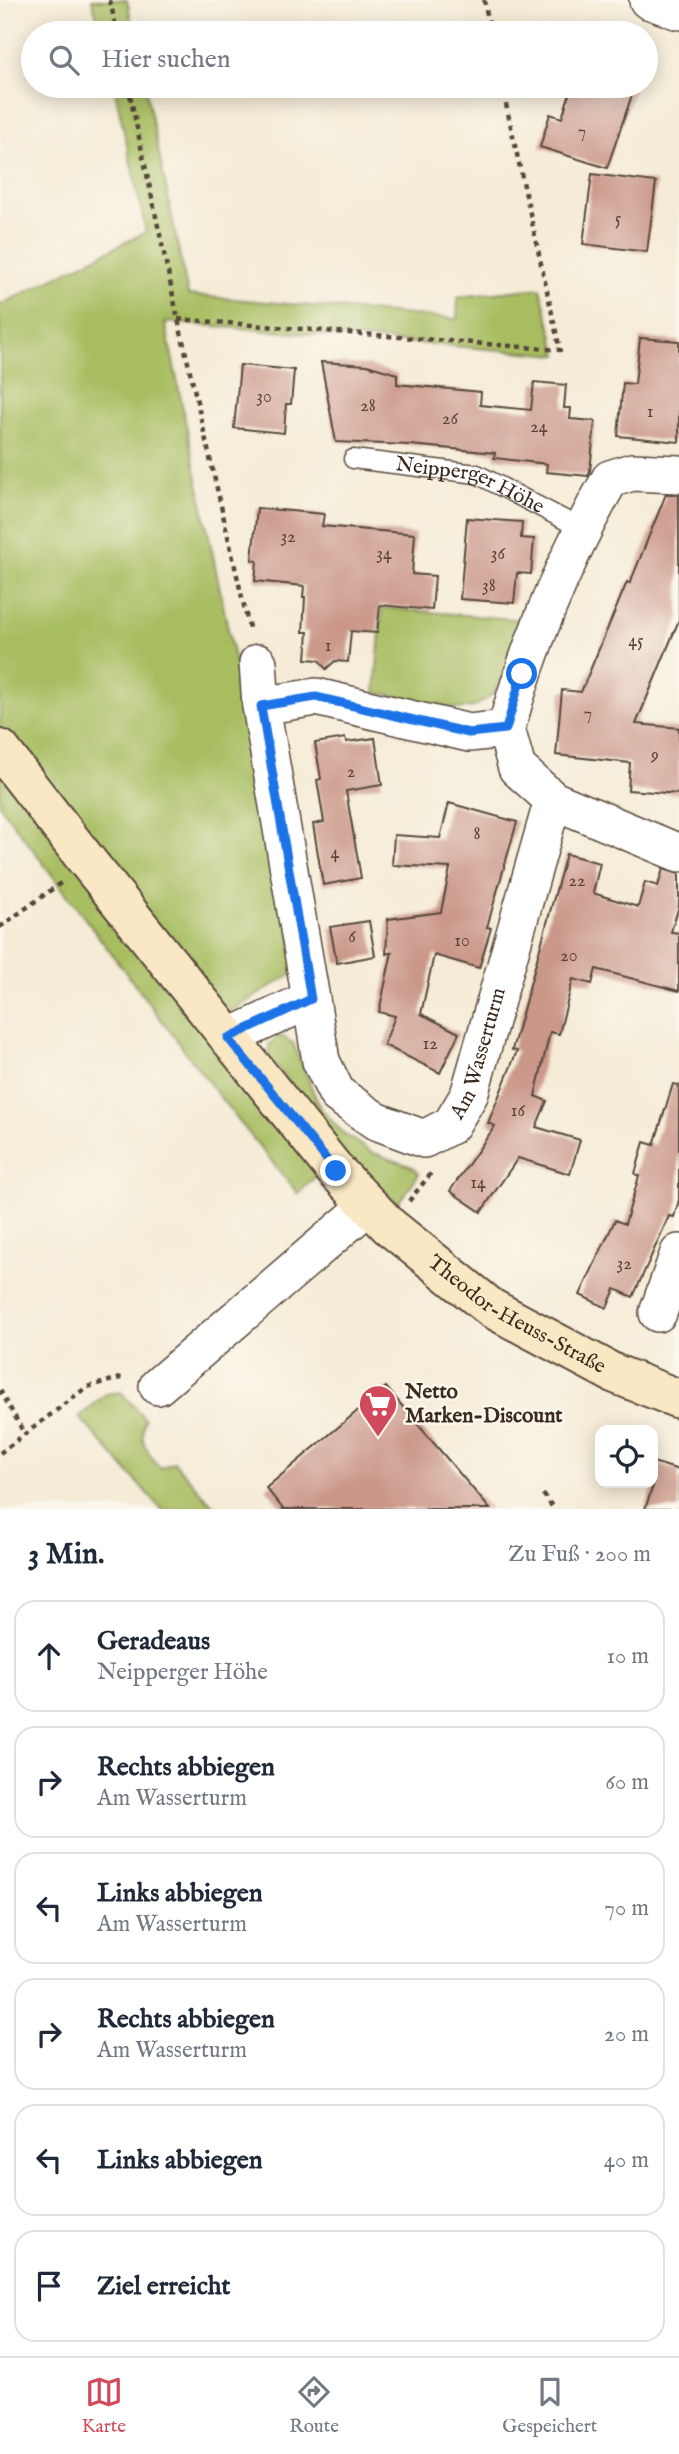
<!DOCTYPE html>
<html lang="de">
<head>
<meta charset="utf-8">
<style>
  body { margin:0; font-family:"IM FELL English",serif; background:#f6f6f7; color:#1f2937 }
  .controls { position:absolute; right:21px; bottom:21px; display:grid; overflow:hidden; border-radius:14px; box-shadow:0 4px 18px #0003 }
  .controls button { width:63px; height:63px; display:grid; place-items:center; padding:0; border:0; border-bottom:2px solid #e0e1e3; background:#fff; color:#1f2937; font:35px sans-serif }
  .stop { position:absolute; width:21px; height:21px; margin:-16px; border:5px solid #1a73e8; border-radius:50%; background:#fff }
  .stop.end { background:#1a73e8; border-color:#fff; box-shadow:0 2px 7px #0008 }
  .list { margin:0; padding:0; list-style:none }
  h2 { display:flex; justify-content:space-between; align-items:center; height:91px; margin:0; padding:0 28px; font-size:30px }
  h2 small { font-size:23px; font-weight:400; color:#747a83 }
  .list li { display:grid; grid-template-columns:46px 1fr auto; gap:21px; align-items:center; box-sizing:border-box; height:112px; margin:0 14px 14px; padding:0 14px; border:2px solid #e0e1e3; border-radius:21px }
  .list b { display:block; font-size:26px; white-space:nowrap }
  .list p { margin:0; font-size:23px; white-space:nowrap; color:#747a83 }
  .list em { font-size:23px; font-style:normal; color:#747a83 }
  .icon { flex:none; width:38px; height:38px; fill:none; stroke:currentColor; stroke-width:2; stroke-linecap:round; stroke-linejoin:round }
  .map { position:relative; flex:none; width:679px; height:1509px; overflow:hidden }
  .search { position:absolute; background:#fff; box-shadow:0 4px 18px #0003; left:21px; right:21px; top:21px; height:77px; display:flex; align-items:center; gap:18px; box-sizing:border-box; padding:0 24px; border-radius:38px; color:#747a83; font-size:26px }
  .sheet { height:847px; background:#fff }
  nav { display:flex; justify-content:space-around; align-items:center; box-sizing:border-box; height:98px; border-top:2px solid #e0e1e3; background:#fff; font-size:19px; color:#747a83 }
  nav a { display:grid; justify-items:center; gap:4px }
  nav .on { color:#d1495b }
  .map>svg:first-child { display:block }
  .green { fill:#a7bd61; stroke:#717440; stroke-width:2 }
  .building { fill:#ca9789 }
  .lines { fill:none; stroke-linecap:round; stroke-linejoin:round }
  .service-casing { stroke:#57473a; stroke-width:21 }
  .minor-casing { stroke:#57473a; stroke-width:40 }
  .secondary-casing { stroke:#57473a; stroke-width:42 }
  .path { stroke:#57473a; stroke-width:4.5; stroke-dasharray:5 5; stroke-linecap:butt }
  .service { stroke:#fff; stroke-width:18 }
  .minor { stroke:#fff; stroke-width:37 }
  .secondary { stroke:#fae7c3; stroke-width:38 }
  .route { stroke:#1a73e8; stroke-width:9 }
  .labels { text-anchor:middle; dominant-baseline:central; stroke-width:5; stroke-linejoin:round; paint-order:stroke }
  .number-label { font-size:18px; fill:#5f4539 }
  .street-label { font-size:21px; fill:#3b2a1e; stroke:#fbf7ec }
  .poi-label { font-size:21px; font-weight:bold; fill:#3b2a1e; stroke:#fbf7ec; text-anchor:start }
</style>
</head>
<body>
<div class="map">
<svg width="679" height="1509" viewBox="0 0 679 1509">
  <rect width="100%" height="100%" fill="#fbf7ec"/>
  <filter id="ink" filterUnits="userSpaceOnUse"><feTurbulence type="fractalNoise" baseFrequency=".0143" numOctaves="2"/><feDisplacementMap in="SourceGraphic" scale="14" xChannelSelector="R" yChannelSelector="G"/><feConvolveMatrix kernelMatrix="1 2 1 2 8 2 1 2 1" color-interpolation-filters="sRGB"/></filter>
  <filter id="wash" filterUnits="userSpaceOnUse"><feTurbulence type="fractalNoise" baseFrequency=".00686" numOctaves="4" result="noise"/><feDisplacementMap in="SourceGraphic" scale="28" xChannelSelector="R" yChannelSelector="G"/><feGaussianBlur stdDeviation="1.57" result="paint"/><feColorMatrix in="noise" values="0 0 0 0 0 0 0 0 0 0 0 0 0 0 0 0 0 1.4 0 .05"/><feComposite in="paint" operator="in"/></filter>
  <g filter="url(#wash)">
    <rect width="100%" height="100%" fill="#f5ebd6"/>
    <g class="green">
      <polygon points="92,0 127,0 134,33 101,33"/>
      <polygon points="114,86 145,86 188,295 457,319 458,297 540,288 558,355 165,322 298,970 207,1026 317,1175 298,1194 222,1100 0,806 0,305 146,232"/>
      <polygon points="382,608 523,620 501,681 492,695 474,707 456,709 375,692"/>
      <polygon points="279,1035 293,1043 320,1108 344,1134 371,1152 413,1167 419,1174 398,1203 348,1161 270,1058 269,1045"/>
      <path d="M121,1392L145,1419C138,1443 147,1450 160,1468L174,1462L216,1509H161L79,1417L106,1394Z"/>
    </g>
    <g id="blocks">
      <g class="building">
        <polygon points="572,86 635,86 607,168 540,147 550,114 562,118"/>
        <polygon points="592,174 656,182 647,252 583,244"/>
        <polygon points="640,338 679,341 679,442 618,436 623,383 635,384"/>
        <polygon points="321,362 367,365 397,374 397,384 481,392 480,405 531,410 534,382 566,385 564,408 571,408 570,419 595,421 590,471 588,476 546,472 547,464 494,458 495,453 410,445 336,442"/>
        <polygon points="240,365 294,370 291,404 286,404 284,433 234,428"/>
        <polygon points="666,494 679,495 679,620 636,724 679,728 679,794 628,790 630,763 556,755 562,690 581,692 627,582 630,583"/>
        <polygon points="257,508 324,514 322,526 415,534 412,574 435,576 432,610 380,605 377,633 351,631 348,662 335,661 326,669 319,660 306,659 308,632 303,632 305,597 303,597 304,586 255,581 257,561 252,560"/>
        <polygon points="467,518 522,522 521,538 534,539 531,574 517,573 514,603 460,599"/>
        <polygon points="345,738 347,742 375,738 382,785 346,791 361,878 323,885 313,824 324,822 317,780 321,779 315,743"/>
        <polygon points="449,803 517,822 487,927 491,928 479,968 434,955 421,1014 459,1033 440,1073 384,1045 395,1016 379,1012 392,952 386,954 388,919 441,912 450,868 392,865 394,835 440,838"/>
        <polygon points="566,854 600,863 593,893 638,907 645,882 658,886 663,869 679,874 679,906 671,932 679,933 679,991 596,969 592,984 573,979 559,1034 550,1032 535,1096 547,1101 536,1127 580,1140 570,1174 518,1158 481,1212 450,1191 495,1126 488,1123 517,1051 512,1050"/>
        <polygon points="369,921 375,956 337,963 330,927"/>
        <polygon points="673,1084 679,1085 679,1200 674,1217 669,1216 633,1297 615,1289 607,1308 580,1295 615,1220 625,1224 639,1176 635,1174 644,1142 654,1145"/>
        <polygon points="386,1387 490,1509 283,1509 266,1488"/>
        <polygon points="653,1462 679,1470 679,1509 645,1509 653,1486"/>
      </g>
    </g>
  </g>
  <g filter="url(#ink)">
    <use href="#blocks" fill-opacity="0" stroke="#57473a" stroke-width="2"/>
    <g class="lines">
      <g class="service-casing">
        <g id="service">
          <path id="s1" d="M353,459L477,474L582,529"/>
        </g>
      </g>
      <g class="minor-casing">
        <g id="minor">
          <polyline points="648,0 679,11"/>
          <polyline points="258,663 261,706"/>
          <path d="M506,729C530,642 566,557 610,479L632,472L679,474"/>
          <path id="s2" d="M311,999L321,1061L337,1094L376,1121L424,1139L451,1125L469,1095L553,800"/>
          <polyline points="228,1038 311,999 261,706 316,697 469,733 506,729 517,768 553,800 679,853"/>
          <polyline points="658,1313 679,1253"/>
          <polyline points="158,1386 369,1205"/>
        </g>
      </g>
      <g class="secondary-casing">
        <g id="secondary">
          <path id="s3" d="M0,749L87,861L336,1171L389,1226L491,1308L613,1373L679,1399"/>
        </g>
      </g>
      <g class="path">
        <polyline points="110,0 117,33"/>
        <polyline points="484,0 491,33"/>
        <polyline points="128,86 178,319 250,632"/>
        <polyline points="178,319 560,350 502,86"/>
        <polyline points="0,927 62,882"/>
        <polyline points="409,1201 432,1172"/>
        <polyline points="0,1390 24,1433"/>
        <polyline points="0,1453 87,1387 120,1378 126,1379"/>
        <polyline points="543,1494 554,1509"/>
      </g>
      <use href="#service" class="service"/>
      <use href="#minor" class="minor"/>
      <use href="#secondary" class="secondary"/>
    </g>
  </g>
  <g class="lines" filter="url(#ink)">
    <polyline class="route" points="336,1171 228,1038 311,999 261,706 316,697 469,733 506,729 522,674"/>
  </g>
  <defs>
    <g id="supermarket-pin" transform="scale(2.0125)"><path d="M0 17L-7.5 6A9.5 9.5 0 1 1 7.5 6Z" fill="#d1495b" stroke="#fbf7ec"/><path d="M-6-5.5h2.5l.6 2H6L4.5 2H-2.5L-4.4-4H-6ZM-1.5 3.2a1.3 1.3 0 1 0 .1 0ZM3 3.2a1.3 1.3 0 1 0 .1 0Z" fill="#fff"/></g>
  </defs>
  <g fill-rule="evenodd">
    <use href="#supermarket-pin" x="378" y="1404"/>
  </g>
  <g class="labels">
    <g class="number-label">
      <text x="582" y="132">7</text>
      <text x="618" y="219">5</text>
      <text x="264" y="397">30</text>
      <text x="368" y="406">28</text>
      <text x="650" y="412">1</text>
      <text x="450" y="419">26</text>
      <text x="539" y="427">24</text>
      <text x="288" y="537">32</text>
      <text x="384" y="554">34</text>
      <text x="498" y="554">36</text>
      <text x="489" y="586">38</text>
      <text x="636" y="641">45</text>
      <text x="328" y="646">1</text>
      <text x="588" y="714">7</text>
      <text x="655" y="755">9</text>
      <text x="351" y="772">2</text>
      <text x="477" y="834">8</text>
      <text x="335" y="853">4</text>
      <text x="577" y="881">22</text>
      <text x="352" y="937">6</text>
      <text x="462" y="941">10</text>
      <text x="569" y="956">20</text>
      <text x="430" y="1044">12</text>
      <text x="518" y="1111">16</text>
      <text x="478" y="1183">14</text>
      <text x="624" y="1264">32</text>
    </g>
    <g class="street-label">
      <text stroke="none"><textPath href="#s1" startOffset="121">Neipperger Höhe</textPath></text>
      <text stroke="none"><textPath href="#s2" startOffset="306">Am Wasserturm</textPath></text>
      <text stroke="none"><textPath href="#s3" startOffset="772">Theodor-Heuss-Straße</textPath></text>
    </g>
    <g class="poi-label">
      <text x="405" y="1392">Netto<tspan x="405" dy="24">Marken-Discount</tspan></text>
    </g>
  </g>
</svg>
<div class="controls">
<button><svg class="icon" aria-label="locate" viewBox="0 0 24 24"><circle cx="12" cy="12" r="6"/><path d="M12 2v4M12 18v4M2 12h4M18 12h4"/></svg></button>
</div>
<div class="stop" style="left:522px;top:674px"></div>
<div class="stop end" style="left:336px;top:1171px"></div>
<div class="search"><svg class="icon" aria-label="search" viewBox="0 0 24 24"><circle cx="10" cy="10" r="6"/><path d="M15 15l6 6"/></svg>Hier suchen</div>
</div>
<section class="sheet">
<h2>3 Min.<small>Zu Fuß · 200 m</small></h2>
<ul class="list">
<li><svg class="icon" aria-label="ahead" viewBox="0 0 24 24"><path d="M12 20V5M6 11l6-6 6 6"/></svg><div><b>Geradeaus</b><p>Neipperger Höhe</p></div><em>10 m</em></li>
<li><svg class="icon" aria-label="right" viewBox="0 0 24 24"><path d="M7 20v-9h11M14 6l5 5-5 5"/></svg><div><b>Rechts abbiegen</b><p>Am Wasserturm</p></div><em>60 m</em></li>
<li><svg class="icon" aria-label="left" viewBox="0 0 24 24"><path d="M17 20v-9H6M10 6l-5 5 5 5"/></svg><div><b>Links abbiegen</b><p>Am Wasserturm</p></div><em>70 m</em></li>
<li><svg class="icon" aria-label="right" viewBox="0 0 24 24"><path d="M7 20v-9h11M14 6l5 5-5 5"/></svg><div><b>Rechts abbiegen</b><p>Am Wasserturm</p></div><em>20 m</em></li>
<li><svg class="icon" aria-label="left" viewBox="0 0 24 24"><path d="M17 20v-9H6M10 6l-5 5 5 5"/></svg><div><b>Links abbiegen</b></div><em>40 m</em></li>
<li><svg class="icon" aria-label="arrive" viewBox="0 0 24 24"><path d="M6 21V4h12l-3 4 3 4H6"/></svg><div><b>Ziel erreicht</b></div></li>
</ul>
</section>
<nav>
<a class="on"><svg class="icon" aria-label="map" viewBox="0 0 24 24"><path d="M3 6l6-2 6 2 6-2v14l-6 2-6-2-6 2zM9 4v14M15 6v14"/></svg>Karte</a>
<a><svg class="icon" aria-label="directions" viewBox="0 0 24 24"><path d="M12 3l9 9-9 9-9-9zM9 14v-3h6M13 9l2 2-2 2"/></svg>Route</a>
<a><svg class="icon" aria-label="saved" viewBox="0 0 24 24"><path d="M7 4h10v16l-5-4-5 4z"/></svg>Gespeichert</a>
</nav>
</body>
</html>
